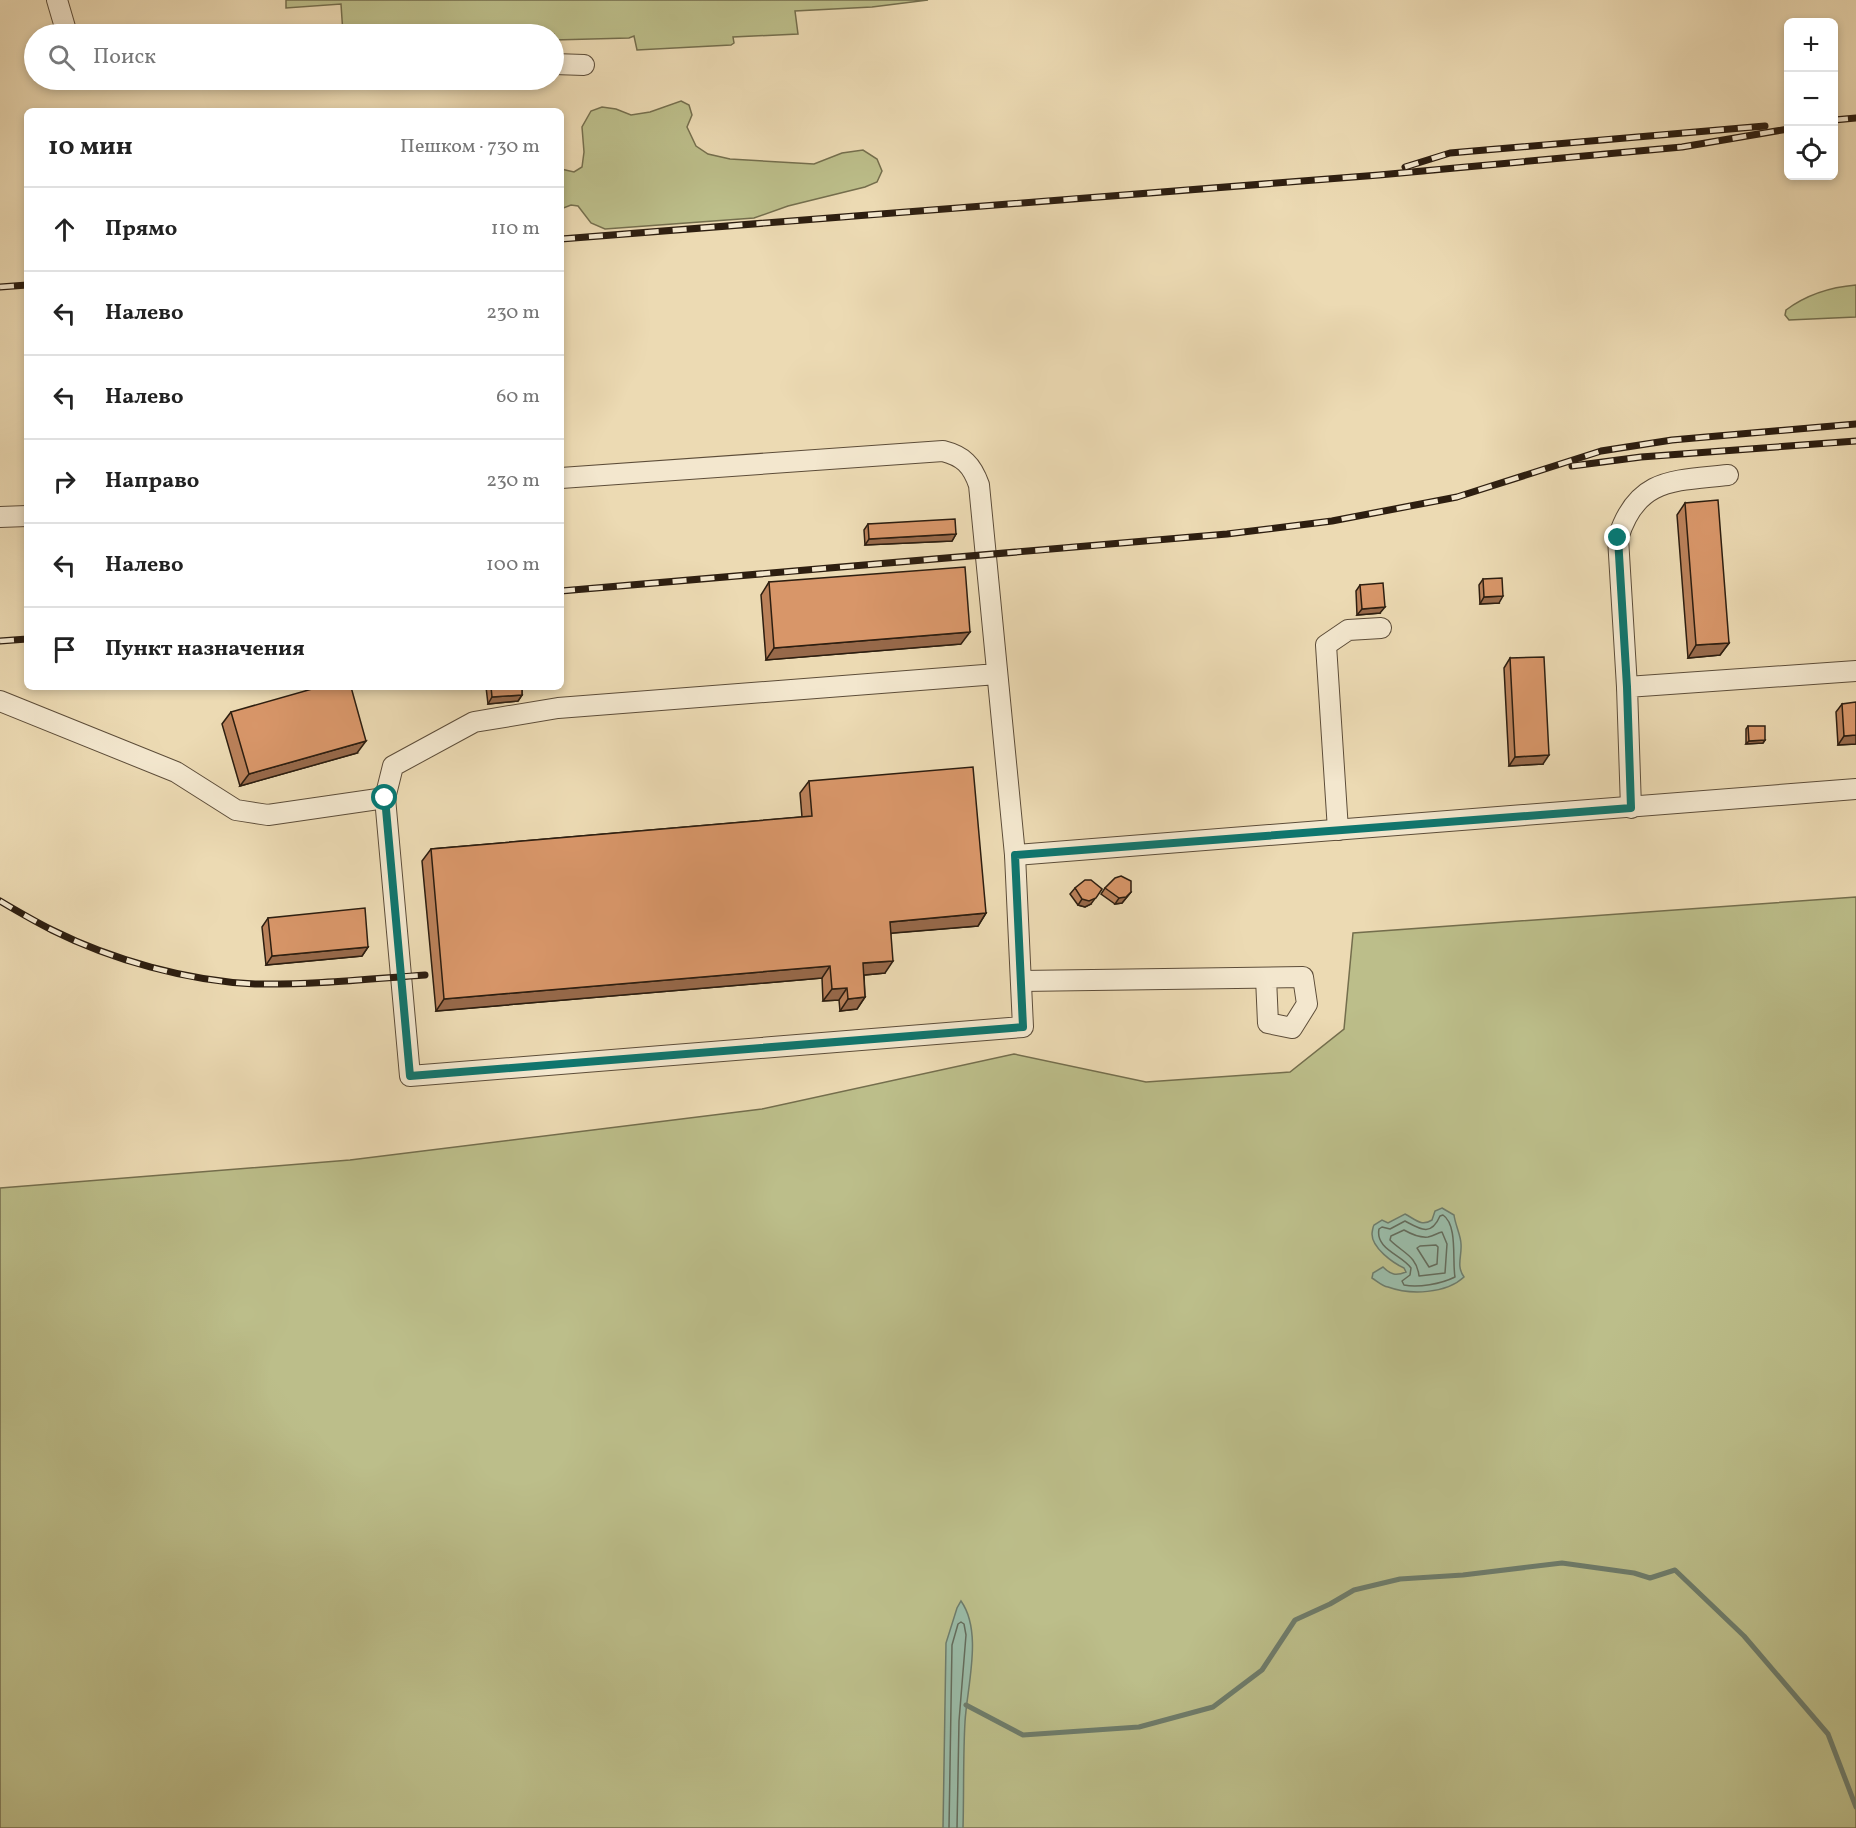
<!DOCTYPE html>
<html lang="ru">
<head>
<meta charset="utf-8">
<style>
  body { margin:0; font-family:Vollkorn,serif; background:#f2f2f2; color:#222 }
  .controls { position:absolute; right:18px; top:18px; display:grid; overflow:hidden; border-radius:9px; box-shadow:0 3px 9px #0003 }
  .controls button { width:54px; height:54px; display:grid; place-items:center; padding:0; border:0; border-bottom:2px solid #e0e0e0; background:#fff; color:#222; font:30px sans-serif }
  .stop { position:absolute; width:18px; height:18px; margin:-14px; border:4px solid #0f766e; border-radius:50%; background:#fff }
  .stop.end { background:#0f766e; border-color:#fff; box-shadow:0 2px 6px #0008 }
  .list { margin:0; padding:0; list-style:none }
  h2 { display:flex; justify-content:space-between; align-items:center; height:78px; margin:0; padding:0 24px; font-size:26px }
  h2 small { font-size:20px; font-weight:400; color:#767676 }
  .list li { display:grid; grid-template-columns:39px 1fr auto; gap:18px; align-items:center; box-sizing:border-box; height:84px; padding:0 24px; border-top:2px solid #e0e0e0 }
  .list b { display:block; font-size:22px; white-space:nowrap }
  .list em { font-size:20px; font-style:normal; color:#767676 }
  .icon { flex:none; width:33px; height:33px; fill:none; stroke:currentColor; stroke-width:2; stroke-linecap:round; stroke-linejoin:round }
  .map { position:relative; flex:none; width:1856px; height:1828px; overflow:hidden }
  .search { position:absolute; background:#fff; box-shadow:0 3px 9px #0003; left:24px; top:24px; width:540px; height:66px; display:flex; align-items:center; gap:15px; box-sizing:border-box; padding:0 21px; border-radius:33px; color:#767676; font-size:22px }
  .panel { position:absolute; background:#fff; box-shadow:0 3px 9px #0003; left:24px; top:108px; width:540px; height:582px; border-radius:9px }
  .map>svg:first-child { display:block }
  .green { fill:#bcbe8a; stroke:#746e4d; stroke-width:1.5 }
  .water { fill:#9abba7; stroke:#6e7c6b; stroke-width:1.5 }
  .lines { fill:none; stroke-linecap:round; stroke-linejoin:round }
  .shore { stroke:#646c5c; stroke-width:1.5 }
  .stream { stroke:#6e7c6b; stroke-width:5 }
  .minor-casing { stroke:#5d4d39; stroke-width:22 }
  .minor { stroke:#f3e7ce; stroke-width:20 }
  .rail-casing { stroke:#2d1e10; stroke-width:7 }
  .rail { stroke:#f3e7ce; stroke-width:4.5; stroke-dasharray:14; stroke-linecap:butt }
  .wall { fill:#ba815a; stroke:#2d1e10; stroke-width:1.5 }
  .shaded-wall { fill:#97694a; stroke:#2d1e10; stroke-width:1.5 }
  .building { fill:#d89669; stroke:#2d1e10; stroke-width:1.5 }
  .route { stroke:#0f766e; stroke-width:8 }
</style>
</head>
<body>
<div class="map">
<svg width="1856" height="1828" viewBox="0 0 1856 1828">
  <rect width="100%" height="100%" fill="#ecdab3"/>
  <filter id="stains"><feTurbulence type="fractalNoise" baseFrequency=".00333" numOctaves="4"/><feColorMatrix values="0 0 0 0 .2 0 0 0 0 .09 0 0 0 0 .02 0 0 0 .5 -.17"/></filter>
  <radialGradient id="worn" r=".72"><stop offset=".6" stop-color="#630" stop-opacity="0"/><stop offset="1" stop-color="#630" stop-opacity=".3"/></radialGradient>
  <g class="green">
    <polygon points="286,0 928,0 872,7 795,11 798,34 733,37 734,43 731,45 637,50 634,36 629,38 554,40 554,34 474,34 473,31 438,30 438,34 343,34 341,4 286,8"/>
    <polygon points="681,101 689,105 692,115 687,127 696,146 708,154 730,159 814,164 842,153 863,150 877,159 882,171 877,182 865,187 788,206 754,218 605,229 591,223 578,206 571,205 561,209 561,169 574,172 582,167 584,152 582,127 591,111 602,107 616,109 631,115 650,112"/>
    <path d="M1856,285V317L1789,320L1785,315L1786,310C1806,295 1832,287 1856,285Z"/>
    <polygon points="1856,897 1856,1828 0,1828 0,1188 350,1160 762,1109 1014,1054 1146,1082 1290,1072 1344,1029 1353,933"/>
  </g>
  <g class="water">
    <path d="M1442,1208L1454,1215C1455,1224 1461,1236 1461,1244C1462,1256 1456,1266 1464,1277C1446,1294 1410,1295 1388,1287C1382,1286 1377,1281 1372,1278L1373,1273L1383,1267C1391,1275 1396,1276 1406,1272L1404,1268C1393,1263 1372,1248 1372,1234C1372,1233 1373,1226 1374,1225L1382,1220L1388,1223L1405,1214C1415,1219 1421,1227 1432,1220L1435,1211Z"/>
    <path d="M961,1601C983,1632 967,1686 965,1722C963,1757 964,1793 963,1828H943L946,1643L957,1608Z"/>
  </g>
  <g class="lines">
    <g class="shore">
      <path d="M1440,1216L1443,1215C1458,1225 1452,1261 1455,1277C1441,1284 1418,1288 1404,1285L1402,1281L1410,1275L1411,1268C1402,1255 1375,1249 1379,1229L1382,1227L1390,1229L1405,1221C1420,1229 1431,1237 1440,1216Z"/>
      <path d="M1404,1230C1411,1234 1419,1238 1428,1237C1434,1236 1437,1233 1442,1232L1447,1244L1445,1273L1419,1276C1417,1256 1403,1253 1390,1240L1391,1236Z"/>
      <polygon points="1436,1245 1438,1247 1437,1264 1429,1267 1417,1248 1420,1246"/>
      <polyline points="949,1828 952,1645 958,1624 961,1622 964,1624 966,1635 959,1721 957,1828"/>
    </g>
    <polyline class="stream" points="966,1705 1023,1735 1139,1727 1213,1707 1262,1670 1295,1620 1330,1604 1354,1590 1400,1579 1463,1575 1562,1563 1634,1573 1650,1578 1675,1570 1744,1636 1828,1734 1856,1807"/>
    <g class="minor-casing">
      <g id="minor">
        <polyline points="57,0 67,34"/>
        <polyline points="554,64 584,65"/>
        <path d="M561,478L943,451C963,456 972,465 979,485L1015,855L1023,1027L410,1076L385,798L393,766L474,722L558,708L997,674"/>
        <polyline points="0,517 27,516"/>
        <path d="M1627,687L1618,538C1637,477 1674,481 1728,475"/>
        <polyline points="0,701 176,772 236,810 268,815 385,798"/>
        <polyline points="1631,808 1627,687 1856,671"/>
        <polyline points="1338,830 1326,645 1348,630 1381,628"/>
        <polyline points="1015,855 1856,789"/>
        <polyline points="1021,981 1303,977 1307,1004 1292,1028 1268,1023 1266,978"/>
      </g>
    </g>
    <use href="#minor" class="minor"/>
    <g class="rail-casing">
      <g id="rail">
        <polyline points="1834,120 1856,118"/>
        <polyline points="1405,167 1450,153 1765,126"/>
        <polyline points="561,239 1379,175 1682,147 1788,129"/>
        <polyline points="0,287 27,285"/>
        <polyline points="1572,466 1641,457 1856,441"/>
        <polyline points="561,591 1227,534 1332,521 1457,497 1601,451 1672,440 1856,424"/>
        <polyline points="0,641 27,639"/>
        <path d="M0,901C17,911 34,921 52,930C112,960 188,981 255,984C312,985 369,979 425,975"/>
      </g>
    </g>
    <use href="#rail" class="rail"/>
  </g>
  <g class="wall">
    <polygon points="1685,503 1729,643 1720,655 1688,658 1677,515"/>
    <polygon points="868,524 956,534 952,541 865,545 864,530"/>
    <polygon points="1483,579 1499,603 1480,604 1479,585"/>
    <polygon points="769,582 961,644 766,660 761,595"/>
    <polygon points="1360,585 1380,613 1357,615 1356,591"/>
    <polygon points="1510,658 1543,764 1509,766 1504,668"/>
    <polygon points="486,687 522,687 522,695 518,701 488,704"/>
    <polygon points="1842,704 1856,744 1838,745 1836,712"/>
    <polygon points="231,712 357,753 240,786 222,724"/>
    <polygon points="1748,726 1765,740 1763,743 1746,744 1746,729"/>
    <polygon points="809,781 986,913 978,926 891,933 885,973 864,975 865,997 857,1009 840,1011 839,1000 823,1001 822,978 436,1011 422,861 431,849 802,817 800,793"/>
    <polygon points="1075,888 1091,904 1085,907 1078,905 1070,894"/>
    <polygon points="1105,888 1131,892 1122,903 1115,904 1101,894"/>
    <polygon points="268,918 368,947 362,956 266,965 262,927"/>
  </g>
  <g class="shaded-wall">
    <polygon points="956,534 952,541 865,545 869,539"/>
    <polygon points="1503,596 1499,603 1480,604 1484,597"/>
    <polygon points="1385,607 1380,613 1357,615 1362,609"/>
    <polygon points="970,632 961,644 766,660 774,648"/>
    <polygon points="1729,643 1720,655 1688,658 1696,645"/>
    <polygon points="522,695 518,701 488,704 492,697"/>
    <polygon points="1856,735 1856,744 1838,745 1844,736"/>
    <polygon points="1765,740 1763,743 1746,744 1749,741"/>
    <polygon points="366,741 357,753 240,786 249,774"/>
    <polygon points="1549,755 1543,764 1509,766 1515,757"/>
    <polygon points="1102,889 1091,904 1085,907 1078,905 1082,899"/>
    <polygon points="1131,892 1122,903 1115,904 1119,898"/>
    <polygon points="986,913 978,926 881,934 890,922"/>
    <polygon points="368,947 362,956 266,965 272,956"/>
    <polygon points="893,961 885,973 854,976 863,963"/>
    <polygon points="830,966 822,978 436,1011 444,999"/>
    <polygon points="847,988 839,1000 823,1001 832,989"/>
    <polygon points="865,997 857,1009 840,1011 848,999"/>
  </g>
  <g class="building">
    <polygon points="1718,500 1729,643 1696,645 1685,503"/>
    <polygon points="955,519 956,534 869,539 868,524"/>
    <polygon points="965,567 970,632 774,648 769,582"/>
    <polygon points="1502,578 1503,596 1484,597 1483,579"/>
    <polygon points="1383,583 1385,607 1362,609 1360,585"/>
    <polygon points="1544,657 1549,755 1515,757 1510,658"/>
    <polygon points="319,687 351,687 366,741 249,774 231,712"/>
    <polygon points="491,687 522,687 522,695 492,697"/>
    <polygon points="1856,702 1856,735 1844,736 1842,704"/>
    <polygon points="1748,726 1765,726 1765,740 1749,741"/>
    <polygon points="973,767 986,913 890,922 893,961 863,963 865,997 848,999 847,988 832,989 830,966 444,999 431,849 812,816 809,781"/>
    <polygon points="1121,876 1131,881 1131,892 1126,897 1119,898 1105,888 1115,878"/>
    <polygon points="1085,880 1091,880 1102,889 1096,898 1089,901 1082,899 1075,888"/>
    <polygon points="365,908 368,947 272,956 268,918"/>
  </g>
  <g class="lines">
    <polyline class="route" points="385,798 410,1076 1023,1027 1015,855 1631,808 1627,687 1618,538"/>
  </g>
  <rect width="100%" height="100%" filter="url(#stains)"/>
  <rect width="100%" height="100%" fill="url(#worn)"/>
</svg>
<div class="controls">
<button>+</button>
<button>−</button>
<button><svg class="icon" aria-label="locate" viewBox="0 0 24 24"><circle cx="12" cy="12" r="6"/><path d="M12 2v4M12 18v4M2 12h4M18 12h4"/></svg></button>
</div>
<div class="stop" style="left:385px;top:798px"></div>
<div class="stop end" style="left:1618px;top:538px"></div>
<div class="search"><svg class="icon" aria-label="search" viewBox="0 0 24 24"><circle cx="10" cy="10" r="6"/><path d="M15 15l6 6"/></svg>Поиск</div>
<section class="panel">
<h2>10 мин<small>Пешком · 730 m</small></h2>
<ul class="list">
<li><svg class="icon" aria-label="ahead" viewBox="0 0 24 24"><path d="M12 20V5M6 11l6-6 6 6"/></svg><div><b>Прямо</b></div><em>110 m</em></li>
<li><svg class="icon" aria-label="left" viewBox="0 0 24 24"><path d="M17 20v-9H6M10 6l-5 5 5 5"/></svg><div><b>Налево</b></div><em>230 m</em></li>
<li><svg class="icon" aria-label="left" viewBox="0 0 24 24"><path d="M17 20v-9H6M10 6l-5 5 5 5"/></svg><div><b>Налево</b></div><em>60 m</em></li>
<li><svg class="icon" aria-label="right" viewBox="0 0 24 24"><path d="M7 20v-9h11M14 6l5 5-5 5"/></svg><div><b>Направо</b></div><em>230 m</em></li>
<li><svg class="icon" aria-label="left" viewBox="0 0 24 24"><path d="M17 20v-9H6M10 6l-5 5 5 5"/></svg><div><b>Налево</b></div><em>100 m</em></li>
<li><svg class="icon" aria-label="arrive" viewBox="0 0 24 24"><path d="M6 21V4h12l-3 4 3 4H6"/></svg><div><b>Пункт назначения</b></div></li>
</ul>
</section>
</div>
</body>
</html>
